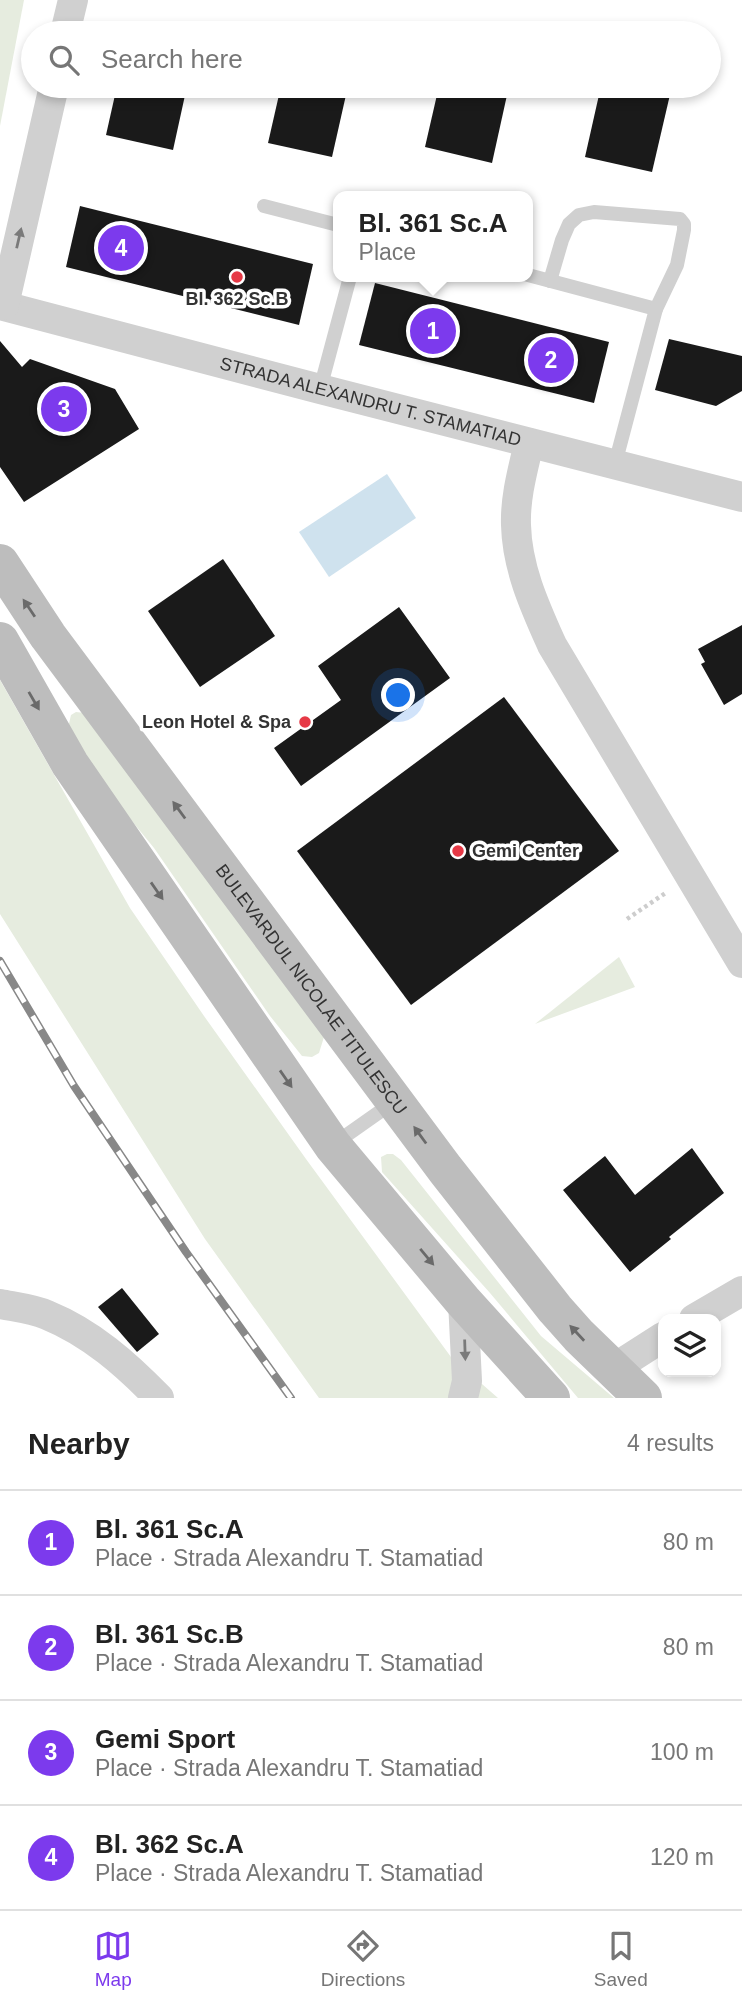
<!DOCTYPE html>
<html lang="en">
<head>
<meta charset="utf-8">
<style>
  body { margin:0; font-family:Helvetica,sans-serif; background:#f2f2f2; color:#222 }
  .controls { position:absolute; right:21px; bottom:21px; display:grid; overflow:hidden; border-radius:14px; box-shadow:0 4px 10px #0003 }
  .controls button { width:63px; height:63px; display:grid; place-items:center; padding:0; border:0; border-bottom:2px solid #e0e0e0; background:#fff; color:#222; font:35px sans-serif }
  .you { position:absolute; left:399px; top:696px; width:24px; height:24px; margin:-18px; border:5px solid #fff; border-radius:50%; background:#1a73e8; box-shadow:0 0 0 10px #1a73e833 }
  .badge { display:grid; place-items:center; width:46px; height:46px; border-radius:50%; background:#7c3aed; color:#fff; font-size:23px; font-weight:700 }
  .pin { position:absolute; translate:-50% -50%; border:4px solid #fff; box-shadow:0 2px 7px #0006 }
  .popup { position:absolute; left:333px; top:191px; width:200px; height:91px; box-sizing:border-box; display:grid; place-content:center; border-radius:14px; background:#fff; filter:drop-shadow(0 2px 5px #0005); font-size:23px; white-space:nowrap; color:#767676 }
  .popup b { font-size:26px; color:#222 }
  .popup::after { content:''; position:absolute; left:50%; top:100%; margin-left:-14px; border:14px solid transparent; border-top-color:#fff }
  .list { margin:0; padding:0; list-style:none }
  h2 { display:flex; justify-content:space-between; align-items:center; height:91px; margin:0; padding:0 28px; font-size:30px }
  h2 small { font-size:23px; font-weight:400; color:#767676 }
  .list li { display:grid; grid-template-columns:46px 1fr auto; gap:21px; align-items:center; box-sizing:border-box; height:105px; padding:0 28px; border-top:2px solid #e0e0e0 }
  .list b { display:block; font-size:26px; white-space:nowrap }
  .list p { margin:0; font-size:23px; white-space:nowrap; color:#767676 }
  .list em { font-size:23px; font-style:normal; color:#767676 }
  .icon { flex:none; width:38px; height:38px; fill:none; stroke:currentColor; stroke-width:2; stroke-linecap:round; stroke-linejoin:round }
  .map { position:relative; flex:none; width:742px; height:1398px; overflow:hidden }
  .search { position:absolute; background:#fff; box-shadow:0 4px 10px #0003; left:21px; right:21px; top:21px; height:77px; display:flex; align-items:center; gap:18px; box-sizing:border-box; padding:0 24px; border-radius:38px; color:#767676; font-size:26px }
  .sheet { height:511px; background:#fff }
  nav { display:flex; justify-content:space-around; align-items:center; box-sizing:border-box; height:98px; border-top:2px solid #e0e0e0; background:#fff; font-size:19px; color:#767676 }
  nav a { display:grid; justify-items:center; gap:4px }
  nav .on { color:#7c3aed }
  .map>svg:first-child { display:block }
  .green { fill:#e6ecdf }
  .water { fill:#cfe2ee }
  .building { fill:#1a1a1a }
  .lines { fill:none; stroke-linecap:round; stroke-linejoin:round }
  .path { stroke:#cdcdcd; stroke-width:4.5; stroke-dasharray:3.5 3.5; stroke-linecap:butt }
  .service { stroke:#d0d0d0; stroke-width:14 }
  .minor { stroke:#d0d0d0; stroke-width:30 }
  .secondary { stroke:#bdbdbd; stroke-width:38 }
  .rail-casing { stroke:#888; stroke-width:8 }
  .rail { stroke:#fff; stroke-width:5; stroke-dasharray:16; stroke-linecap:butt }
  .oneway { fill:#7a7a7a }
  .oneway2 { fill:#6a6a6a }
  .poi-dot { fill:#e63946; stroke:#fff; stroke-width:2.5 }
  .labels { text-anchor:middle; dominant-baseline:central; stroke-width:7; stroke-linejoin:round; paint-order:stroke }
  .poi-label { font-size:18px; font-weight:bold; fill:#333; stroke:#fff }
  .street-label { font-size:18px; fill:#333; stroke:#fff }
</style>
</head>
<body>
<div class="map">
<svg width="742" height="1398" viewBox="0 0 742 1398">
  <rect width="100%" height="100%" fill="#fff"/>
  <g class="green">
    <polygon points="0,0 24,0 0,126"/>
    <polygon points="0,680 130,908 204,1016 306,1159 451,1357 498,1398 319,1398 205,1239 0,914"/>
    <polygon points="76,712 85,713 324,1037 319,1053 312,1057 302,1056 270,1016 154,848 109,793 68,728 71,715"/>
    <polygon points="619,957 635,987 535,1024"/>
    <polygon points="387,1154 393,1154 401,1160 541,1336 614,1398 578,1398 490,1293 382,1172 381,1157"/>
  </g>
  <polygon class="water" points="387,474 416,518 329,577 299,532"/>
  <g class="building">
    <polygon points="117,86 187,86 173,150 106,135"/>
    <polygon points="281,86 348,86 332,157 268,143"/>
    <polygon points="439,86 509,86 492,163 425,147"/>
    <polygon points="601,86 672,86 652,172 585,157"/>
    <polygon points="80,206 313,264 299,325 66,267"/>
    <polygon points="375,283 609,342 594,403 359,345"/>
    <polygon points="669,339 742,356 742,391 716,406 655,390"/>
    <polygon points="0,341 22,367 30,359 115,389 139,429 24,502 0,467"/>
    <polygon points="223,559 275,636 200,687 148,611"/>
    <polygon points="399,607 450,678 301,786 274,748 341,700 318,666"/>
    <polygon points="742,625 742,694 724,705 701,664 705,662 698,649"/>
    <polygon points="504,697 619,851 411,1005 297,851"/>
    <polygon points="692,1148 724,1193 669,1237 671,1239 630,1272 563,1190 605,1156 635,1195"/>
    <polygon points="122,1288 159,1334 137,1352 98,1307"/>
  </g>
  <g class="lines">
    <polyline class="path" points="627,919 667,892"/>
    <g class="service">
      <polyline points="264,206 338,225"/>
      <polyline points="528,275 656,309 615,464"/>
      <polyline points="550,281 562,240 569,224 579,215 594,212 680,219 684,224 684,230 677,265 656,309"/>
      <polyline points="320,389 350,277"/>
      <polyline points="334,1144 395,1101"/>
    </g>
    <g class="minor">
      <polyline points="65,33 73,0"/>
      <path id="s1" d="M0,305L320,389L742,497"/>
      <polyline points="4,305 54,86"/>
      <path d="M529,443C523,469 515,497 516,525C517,568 535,607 552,645L742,963"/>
      <path d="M0,1304C15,1307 33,1309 47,1315C91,1333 126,1364 159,1398"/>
      <polyline points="694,1319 742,1291"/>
      <polyline points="613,1369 663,1337"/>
      <polyline points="463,1398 467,1381 463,1301"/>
    </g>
    <g class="secondary">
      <path id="s2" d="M0,563L48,636L445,1169L555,1309L579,1336L643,1398"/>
      <polyline points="0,641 70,764 333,1146 463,1301 551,1398"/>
    </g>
    <g class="rail-casing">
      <polyline id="rail" points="0,961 74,1086 186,1252 291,1398"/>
    </g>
    <use href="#rail" class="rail"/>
  </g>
  <defs><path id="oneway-solid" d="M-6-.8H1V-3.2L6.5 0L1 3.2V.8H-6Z" transform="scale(1.75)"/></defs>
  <g class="oneway">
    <use href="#oneway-solid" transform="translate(19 238) rotate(-77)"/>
    <use href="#oneway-solid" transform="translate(465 1350) rotate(88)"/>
  </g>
  <g class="oneway2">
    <use href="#oneway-solid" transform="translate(29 608) rotate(-124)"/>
    <use href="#oneway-solid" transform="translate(34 701) rotate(60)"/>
    <use href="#oneway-solid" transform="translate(179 810) rotate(-126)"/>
    <use href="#oneway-solid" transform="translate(157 891) rotate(55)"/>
    <use href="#oneway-solid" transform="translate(286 1079) rotate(55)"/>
    <use href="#oneway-solid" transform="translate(420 1135) rotate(-126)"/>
    <use href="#oneway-solid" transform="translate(427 1257) rotate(50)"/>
    <use href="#oneway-solid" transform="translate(577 1333) rotate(-133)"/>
  </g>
  <g class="poi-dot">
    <circle cx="237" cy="277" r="7"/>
    <circle cx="305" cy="722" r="7"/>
    <circle cx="458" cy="851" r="7"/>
  </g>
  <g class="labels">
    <g class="poi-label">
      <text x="237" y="299">Bl. 362 Sc.B</text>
      <text x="291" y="722" text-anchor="end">Leon Hotel &amp; Spa</text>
      <text x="472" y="851" text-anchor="start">Gemi Center</text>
    </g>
    <g class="street-label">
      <text stroke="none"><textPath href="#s1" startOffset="383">STRADA ALEXANDRU T. STAMATIAD</textPath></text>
      <text stroke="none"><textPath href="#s2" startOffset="528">BULEVARDUL NICOLAE TITULESCU</textPath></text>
    </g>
  </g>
</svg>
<div class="controls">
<button><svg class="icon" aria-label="layers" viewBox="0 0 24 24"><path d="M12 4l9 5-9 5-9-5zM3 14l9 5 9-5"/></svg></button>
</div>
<div class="you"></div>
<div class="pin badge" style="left:433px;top:331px">1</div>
<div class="popup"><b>Bl. 361 Sc.A</b>Place</div>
<div class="pin badge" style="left:551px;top:360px">2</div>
<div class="pin badge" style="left:64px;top:409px">3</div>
<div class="pin badge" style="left:121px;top:248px">4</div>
<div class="search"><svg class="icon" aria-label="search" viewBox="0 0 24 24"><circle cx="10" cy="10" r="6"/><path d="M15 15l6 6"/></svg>Search here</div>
</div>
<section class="sheet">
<h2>Nearby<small>4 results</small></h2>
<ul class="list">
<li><span class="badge">1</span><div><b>Bl. 361 Sc.A</b><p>Place · Strada Alexandru T. Stamatiad</p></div><em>80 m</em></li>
<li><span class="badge">2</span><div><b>Bl. 361 Sc.B</b><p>Place · Strada Alexandru T. Stamatiad</p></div><em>80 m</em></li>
<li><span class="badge">3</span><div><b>Gemi Sport</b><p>Place · Strada Alexandru T. Stamatiad</p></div><em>100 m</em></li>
<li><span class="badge">4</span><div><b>Bl. 362 Sc.A</b><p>Place · Strada Alexandru T. Stamatiad</p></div><em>120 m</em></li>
</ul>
</section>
<nav>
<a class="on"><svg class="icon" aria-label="map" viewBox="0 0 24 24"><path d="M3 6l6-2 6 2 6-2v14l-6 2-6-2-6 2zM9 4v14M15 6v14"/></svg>Map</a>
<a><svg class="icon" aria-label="directions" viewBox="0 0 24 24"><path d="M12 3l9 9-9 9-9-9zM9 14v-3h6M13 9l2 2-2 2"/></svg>Directions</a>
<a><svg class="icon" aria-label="saved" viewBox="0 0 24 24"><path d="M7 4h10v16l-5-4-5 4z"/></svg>Saved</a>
</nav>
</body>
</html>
